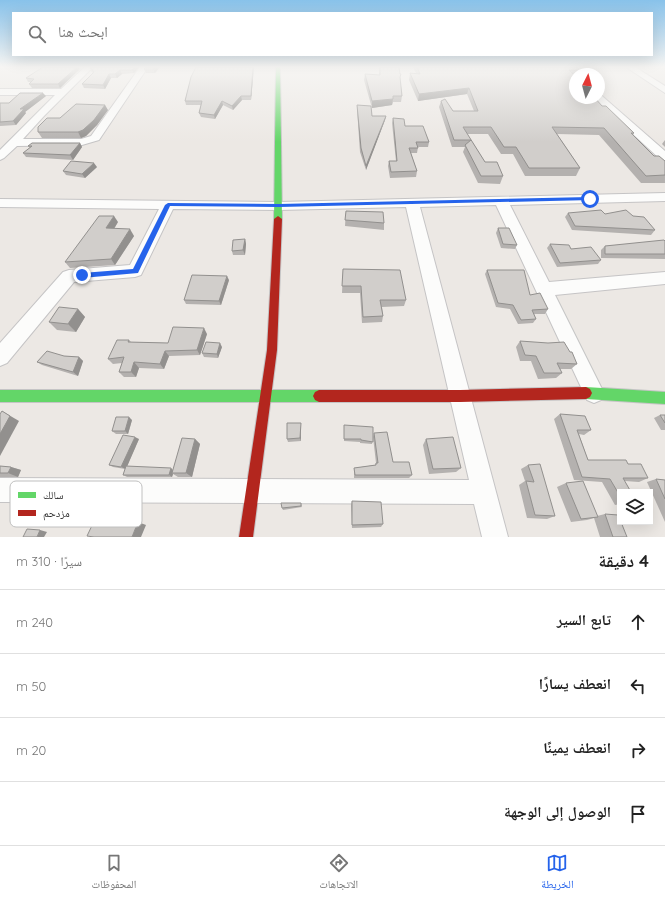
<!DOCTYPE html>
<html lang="ar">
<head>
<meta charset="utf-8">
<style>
  body { margin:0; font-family:Quicksand,"Noto Naskh Arabic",sans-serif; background:#f6f6f6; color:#222; direction:rtl }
  .controls { position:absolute; right:12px; bottom:12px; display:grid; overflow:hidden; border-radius:0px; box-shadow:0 4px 16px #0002 }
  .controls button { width:36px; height:36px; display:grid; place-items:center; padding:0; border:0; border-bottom:1px solid #e0e0e0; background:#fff; color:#222; font:20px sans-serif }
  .compass { position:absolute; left:569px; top:68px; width:36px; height:36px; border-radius:50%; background:#fff; box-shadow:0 4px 16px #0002; rotate:6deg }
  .stop { position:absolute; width:12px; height:12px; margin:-9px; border:3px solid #2563eb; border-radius:50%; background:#fff }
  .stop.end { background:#2563eb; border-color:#fff; box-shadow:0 1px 4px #0008 }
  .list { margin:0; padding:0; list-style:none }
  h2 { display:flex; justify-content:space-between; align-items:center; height:52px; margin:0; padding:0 16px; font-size:17px }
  h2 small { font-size:13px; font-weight:400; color:#767676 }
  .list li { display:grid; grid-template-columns:26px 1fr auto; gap:12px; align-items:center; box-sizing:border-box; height:64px; padding:0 16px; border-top:1px solid #e0e0e0 }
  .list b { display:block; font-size:15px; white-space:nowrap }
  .list em { font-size:13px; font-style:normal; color:#767676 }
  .icon { flex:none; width:22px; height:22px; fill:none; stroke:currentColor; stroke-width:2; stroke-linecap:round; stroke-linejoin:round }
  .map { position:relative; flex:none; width:665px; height:537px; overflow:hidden; direction:ltr }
  .search { position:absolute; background:#fff; box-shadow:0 4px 16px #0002; left:12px; right:12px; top:12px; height:44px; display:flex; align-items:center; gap:10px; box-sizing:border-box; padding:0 14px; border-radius:0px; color:#767676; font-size:15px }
  .sheet { height:308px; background:#fff }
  nav { display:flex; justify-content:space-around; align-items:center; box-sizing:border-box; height:56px; border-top:1px solid #e0e0e0; background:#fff; font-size:11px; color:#767676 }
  nav a { display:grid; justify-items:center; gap:2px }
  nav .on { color:#2563eb }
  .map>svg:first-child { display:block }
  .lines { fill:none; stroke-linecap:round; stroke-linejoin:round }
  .street-casing { stroke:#c5c4c5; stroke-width:2 }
  .fast-casing { stroke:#c5c4c5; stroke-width:2 }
  .jam-casing { stroke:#c5c4c5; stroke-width:2 }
  .street { fill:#fcfcfb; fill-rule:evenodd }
  .fast { fill:#63d668; fill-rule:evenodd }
  .jam { fill:#b3261e; fill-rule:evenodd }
  .wall { fill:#b4b1af }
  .shaded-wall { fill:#92908e }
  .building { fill:#d1cecb; stroke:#92908e }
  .route { fill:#2563eb }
  .key { fill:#fff; stroke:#c0c0c0; stroke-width:1 }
  .key-label { font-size:11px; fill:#2e2e2e }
</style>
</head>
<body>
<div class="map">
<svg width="665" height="537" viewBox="0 0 665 537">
  <rect width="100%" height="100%" fill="#ece8e4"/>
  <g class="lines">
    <g class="street-casing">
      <g id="street">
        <polygon points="85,67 93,67 44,116 23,139 81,139 91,136 140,67 148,67 99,140 82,145 17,146 4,158 0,160 0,150 55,95 0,95 0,89 61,89"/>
        <polygon points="626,67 635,67 665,86 665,93"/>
        <polygon points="599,95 602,96 665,151 665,161 661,160 596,100 594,98 599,98"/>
        <polygon points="665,193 665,201 510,205 549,282 665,272 665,284 555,295 604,393 601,400 594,403 587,400 496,205 420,207 508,537 482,537 474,504 0,502 0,478 469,480 406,207 279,210 173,209 141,275 135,277 74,282 7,363 0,366 0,343 63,272 69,270 130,265 159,209 0,207 0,199 279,202"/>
      </g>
    </g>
    <g class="fast-casing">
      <g id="fast">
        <polygon points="276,67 280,67 282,219 278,222 274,219"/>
        <polygon points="586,387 665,392 665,404 586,399 582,397 580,393 582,389"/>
        <polygon points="0,390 319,390 323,392 325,396 323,400 319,402 0,402"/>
      </g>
    </g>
    <g class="jam-casing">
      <g id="jam">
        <polygon points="278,216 282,219 277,350 253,537 239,537 267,350 274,219"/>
        <polygon points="586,387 590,389 592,393 590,397 586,399 460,402 319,402 315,400 313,396 315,392 319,390 460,390"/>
      </g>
    </g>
    <use href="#street" class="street"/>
    <use href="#fast" class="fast"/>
    <use href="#jam" class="jam"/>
  </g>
  <g class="wall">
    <polygon points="90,67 139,67 134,73 122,74 117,78 111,78 105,89 84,88 82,84 93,73 91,71"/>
    <polygon points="146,67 160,67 155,73 146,73 144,69"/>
    <polygon points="240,67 254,67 251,100 242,100 233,110 223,105 215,119 201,117 199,113 201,105 186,105 185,101"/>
    <polygon points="379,67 399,67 402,96 401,102 393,102 392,105 372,108 364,80 365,74 379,75"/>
    <polygon points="413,67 578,67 578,70 576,74 575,74 575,76 602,106 634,133 633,135 654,156 665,161 665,183 641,183 599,135 557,134 580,168 576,176 525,176 513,154 501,154 488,134 467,134 485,162 503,176 500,184 478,183 463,152 465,147 452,147 439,107 441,101 453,111 474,111 467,94 418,101 409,80 410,73 416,73"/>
    <polygon points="80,69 60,88 32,88 29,84 31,82 28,82 26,78"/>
    <polygon points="46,96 25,112 26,113 16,125 0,126 0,103 9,103"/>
    <polygon points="357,105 372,116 386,116 385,120 366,170 360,152 357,109"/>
    <polygon points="108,110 97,125 86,136 81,138 42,138 38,132 60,118"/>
    <polygon points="393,118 429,142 428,147 418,147 417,153 411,153 417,171 416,177 390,178 388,166 389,161 396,161 392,123"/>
    <polygon points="665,140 665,147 662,144"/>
    <polygon points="80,143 82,147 73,160 26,157 23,153 30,148 28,146"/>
    <polygon points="97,167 85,178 66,175 63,171"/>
    <polygon points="346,211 384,223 384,230 345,226"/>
    <polygon points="568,213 633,216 655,230 651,235 572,230 565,217"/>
    <polygon points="118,222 114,229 134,236 115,265 70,268 65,262"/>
    <polygon points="498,228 517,245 515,249 501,248 496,233"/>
    <polygon points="245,239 246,244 245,255 233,255 232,251"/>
    <polygon points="665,241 665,259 601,258 601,250 605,246"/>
    <polygon points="550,244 571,249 601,260 598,264 557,267 547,248"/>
    <polygon points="343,269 406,300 404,306 382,307 383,316 382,322 362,323 360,293 342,293"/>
    <polygon points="487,270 530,295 548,309 545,314 534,314 536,319 533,323 518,324 510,309 496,307 485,274"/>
    <polygon points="229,280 221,305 186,304 184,300"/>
    <polygon points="78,309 85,317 76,332 57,330 49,322"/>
    <polygon points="207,334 200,355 169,356 164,369 139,368 136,377 124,377 119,372 122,363 113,364 108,359 129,340 131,342 168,343"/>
    <polygon points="520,341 570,352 577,364 571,369 560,369 562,373 556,378 538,379 531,361 520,361 516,347"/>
    <polygon points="222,347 218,358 204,357 202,353"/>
    <polygon points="64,356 79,357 83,361 78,376 42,365 37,362"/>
    <polygon points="560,414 591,430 584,435 579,434 588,460 628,464 648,478 639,482 625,481 620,492 620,504 615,505 602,482 574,480 554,419"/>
    <polygon points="660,415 665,415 665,430 661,430 654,418"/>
    <polygon points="132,420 128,434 116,434 112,431"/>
    <polygon points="301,426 301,441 288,442 287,439"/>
    <polygon points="344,428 373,437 374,433 393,462 412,475 409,478 354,478 354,468 375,465 376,463 373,437 372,444 360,443 360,442 344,441"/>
    <polygon points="139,439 127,466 173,470 195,439 200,444 192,477 178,477 173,474 172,477 127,477 123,475 125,469 113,467 109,465"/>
    <polygon points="426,439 461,468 456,472 429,474 423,445"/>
    <polygon points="528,465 555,516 547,519 527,518 519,485 525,481 521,469"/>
    <polygon points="0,466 11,467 21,470 18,477 0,477"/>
    <polygon points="656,479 665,480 665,522 647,482"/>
    <polygon points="566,483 597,516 605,514 627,537 600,537 594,518 587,520 571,522 557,487"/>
    <polygon points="352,501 383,524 381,527 352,528 351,505"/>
    <polygon points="301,503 302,507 283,510 282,508"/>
  </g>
  <g class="shaded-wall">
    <polygon points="77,67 79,67 80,69 60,88 58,84"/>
    <polygon points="135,67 139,67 134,73 132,70"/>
    <polygon points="156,67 160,67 155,73 153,69"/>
    <polygon points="253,67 254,67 251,100 251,96"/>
    <polygon points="120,70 122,74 117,78 115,74"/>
    <polygon points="109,74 111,78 105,89 103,85"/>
    <polygon points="469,88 467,94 418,101 419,94"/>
    <polygon points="43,93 46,96 25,112 26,113 16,125 13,121 20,109"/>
    <polygon points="241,96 242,100 233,110 232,106"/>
    <polygon points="393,99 392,105 372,108 372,101"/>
    <polygon points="222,101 223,105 215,119 214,115"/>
    <polygon points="105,105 108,110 97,125 86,136 81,138 78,132"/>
    <polygon points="386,116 385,120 366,170 366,166"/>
    <polygon points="80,143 82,147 73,160 70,155"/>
    <polygon points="94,163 97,167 85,178 82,174"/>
    <polygon points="114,216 118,222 110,235 106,228"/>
    <polygon points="130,229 134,236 115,265 111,259"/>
    <polygon points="245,239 246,244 245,255 243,250"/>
    <polygon points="227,276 229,280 221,305 219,301"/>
    <polygon points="78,309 85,317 76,332 68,324"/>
    <polygon points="204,328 207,334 200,355 197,350"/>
    <polygon points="220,343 222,347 218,358 217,354"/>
    <polygon points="165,351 169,356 164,369 160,364"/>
    <polygon points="79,357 83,361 78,376 73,372"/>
    <polygon points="134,362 139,368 136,377 131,372"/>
    <polygon points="2,411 19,421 0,456 0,434"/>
    <polygon points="129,417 132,420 128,434 125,431"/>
    <polygon points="301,423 301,441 300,438"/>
    <polygon points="135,437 139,439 126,469 121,467"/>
    <polygon points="195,439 200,444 192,477 186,473"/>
    <polygon points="11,467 21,470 18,477 8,473"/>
    <polygon points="171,468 174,471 172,473 173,474 172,477 169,475"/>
    <polygon points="138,522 146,525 141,537 132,537"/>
    <polygon points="40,530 47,532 44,537 37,537"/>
  </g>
  <g class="building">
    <polygon points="43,67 77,67 58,84 29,84 34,79 26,78"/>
    <polygon points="90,67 135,67 132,70 120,70 115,74 109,74 103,85 82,84 94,72"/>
    <polygon points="146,67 156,67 153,69 144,69"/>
    <polygon points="196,67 253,67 251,96 241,96 232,106 222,101 214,115 199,113 202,101 185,101 191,77"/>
    <polygon points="380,67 399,67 400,74 401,74 400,77 402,96 393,96 393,99 372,101 365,74 380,75"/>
    <polygon points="417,67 578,67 578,70 569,70 575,76 575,98 595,98 602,106 606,106 634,133 631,133 654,156 659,156 665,161 665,175 646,176 604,128 552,127 580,168 529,168 516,147 504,147 491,127 463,127 485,162 497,162 503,176 481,176 465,145 471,140 454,140 441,101 445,99 453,111 478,111 469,88 419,94 410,73 420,74"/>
    <polygon points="20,93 43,93 20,109 24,109 13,121 0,122 0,103 9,103"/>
    <polygon points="76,104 105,105 94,120 83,130 78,132 38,132 38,127 47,118 60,118"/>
    <polygon points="357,105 371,106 372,116 386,116 366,166 361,148"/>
    <polygon points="393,118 404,119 405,126 423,126 429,142 416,142 418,148 409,148 417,171 391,172 389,161 397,161"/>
    <polygon points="32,143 80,143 70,155 23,153 32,146 28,146"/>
    <polygon points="71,161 94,163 82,174 63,171"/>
    <polygon points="601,210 605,214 626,210 633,216 644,217 655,230 575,226 568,213"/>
    <polygon points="346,211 383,212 384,223 345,220"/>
    <polygon points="99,216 114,216 106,228 130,229 111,259 65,262"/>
    <polygon points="498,228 509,228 517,245 503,244"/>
    <polygon points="245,239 243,250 232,251 233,240"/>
    <polygon points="664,240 665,241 665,254 605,254 605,246"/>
    <polygon points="550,244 569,245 571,249 591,247 601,260 560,263"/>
    <polygon points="343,269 400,270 406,300 380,300 383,316 363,317 361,286 342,286"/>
    <polygon points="487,270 524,270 530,295 540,293 548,309 532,310 536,319 521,320 513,305 498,303"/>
    <polygon points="192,275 227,276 219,301 184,300"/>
    <polygon points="59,307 78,309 68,324 49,322"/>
    <polygon points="173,327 204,328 197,350 165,351 160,364 134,362 131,372 119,372 124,357 108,359 117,340 129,340 128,342 168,343"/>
    <polygon points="520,341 548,343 564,342 570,352 572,352 577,364 557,363 562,373 544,373 536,356 525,355"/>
    <polygon points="206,342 220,343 217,354 202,353"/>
    <polygon points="47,351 64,356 79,357 73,372 37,362"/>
    <polygon points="2,411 10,416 0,434 0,414"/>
    <polygon points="560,414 585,416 591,430 577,430 588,460 626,460 628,464 641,464 648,478 623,478 631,492 620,492 620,496 610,479 582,477"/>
    <polygon points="660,415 665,415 665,423"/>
    <polygon points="116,417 129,417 125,431 112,431"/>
    <polygon points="287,423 301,423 300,438 287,439"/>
    <polygon points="344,425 373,427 373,442 361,440 361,439 344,439"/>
    <polygon points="387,432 393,462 409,462 412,475 355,475 354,468 376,465 376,463 378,463 374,433"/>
    <polygon points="123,435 135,437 121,467 109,465"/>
    <polygon points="453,437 461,468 433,469 426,439"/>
    <polygon points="182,438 195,439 186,473 172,473"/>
    <polygon points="540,464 555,516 535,515 526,481 534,482 528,465"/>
    <polygon points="0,466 11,467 8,473 0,473"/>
    <polygon points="126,466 171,468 169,475 123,475"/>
    <polygon points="656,479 665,480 665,499"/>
    <polygon points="583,481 598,517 581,519 566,483"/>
    <polygon points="352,501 381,502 383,524 352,525"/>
    <polygon points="281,503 301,503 301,506 282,508"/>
    <polygon points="605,514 618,515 620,520 620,522 621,522 627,537 613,537"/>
    <polygon points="97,515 138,522 132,537 94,537 87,536"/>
    <polygon points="27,529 40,530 37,537 23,537"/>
  </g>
  <linearGradient id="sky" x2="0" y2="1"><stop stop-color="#88c2ea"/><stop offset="0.47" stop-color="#f6f5f3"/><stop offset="1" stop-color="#f6f5f3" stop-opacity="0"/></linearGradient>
  <rect width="665" height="142" fill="url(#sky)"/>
  <polygon class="route" points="590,197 593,199 592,200 279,207 170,206 138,273 82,278 79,275 82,273 133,269 165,205 168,203 279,204"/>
  <rect x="10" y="481" width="132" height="46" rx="6" class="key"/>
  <rect x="18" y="492" width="18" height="6" fill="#63d668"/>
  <rect x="18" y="510" width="18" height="6" fill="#b3261e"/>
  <g class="key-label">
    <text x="43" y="499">سالك</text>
    <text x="43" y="517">مزدحم</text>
  </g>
</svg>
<div class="controls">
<button><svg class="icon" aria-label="layers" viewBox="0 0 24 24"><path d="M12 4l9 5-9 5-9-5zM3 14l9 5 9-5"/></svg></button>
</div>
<svg class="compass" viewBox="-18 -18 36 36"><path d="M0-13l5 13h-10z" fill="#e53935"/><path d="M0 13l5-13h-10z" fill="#767676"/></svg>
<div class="stop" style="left:590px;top:199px"></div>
<div class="stop end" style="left:82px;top:275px"></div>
<div class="search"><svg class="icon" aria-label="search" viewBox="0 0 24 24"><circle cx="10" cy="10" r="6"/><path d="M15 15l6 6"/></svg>ابحث هنا</div>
</div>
<section class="sheet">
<h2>4 دقيقة<small>سيرًا · 310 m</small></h2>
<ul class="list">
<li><svg class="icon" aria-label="ahead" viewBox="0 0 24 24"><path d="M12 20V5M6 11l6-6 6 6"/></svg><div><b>تابع السير</b></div><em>240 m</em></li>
<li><svg class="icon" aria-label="left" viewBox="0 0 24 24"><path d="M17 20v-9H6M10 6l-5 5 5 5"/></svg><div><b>انعطف يسارًا</b></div><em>50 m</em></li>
<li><svg class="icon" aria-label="right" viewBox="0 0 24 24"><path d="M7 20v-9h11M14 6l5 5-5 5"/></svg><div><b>انعطف يمينًا</b></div><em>20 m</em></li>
<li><svg class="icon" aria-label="arrive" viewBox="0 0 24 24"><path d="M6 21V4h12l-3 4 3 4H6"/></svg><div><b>الوصول إلى الوجهة</b></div></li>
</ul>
</section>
<nav>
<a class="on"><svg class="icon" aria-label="map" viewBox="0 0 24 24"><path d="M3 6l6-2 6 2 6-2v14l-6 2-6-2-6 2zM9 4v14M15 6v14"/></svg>الخريطة</a>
<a><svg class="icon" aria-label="directions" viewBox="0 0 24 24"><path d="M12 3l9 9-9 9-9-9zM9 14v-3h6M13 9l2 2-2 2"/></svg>الاتجاهات</a>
<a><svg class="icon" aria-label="saved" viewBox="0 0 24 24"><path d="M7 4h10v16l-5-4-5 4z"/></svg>المحفوظات</a>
</nav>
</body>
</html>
